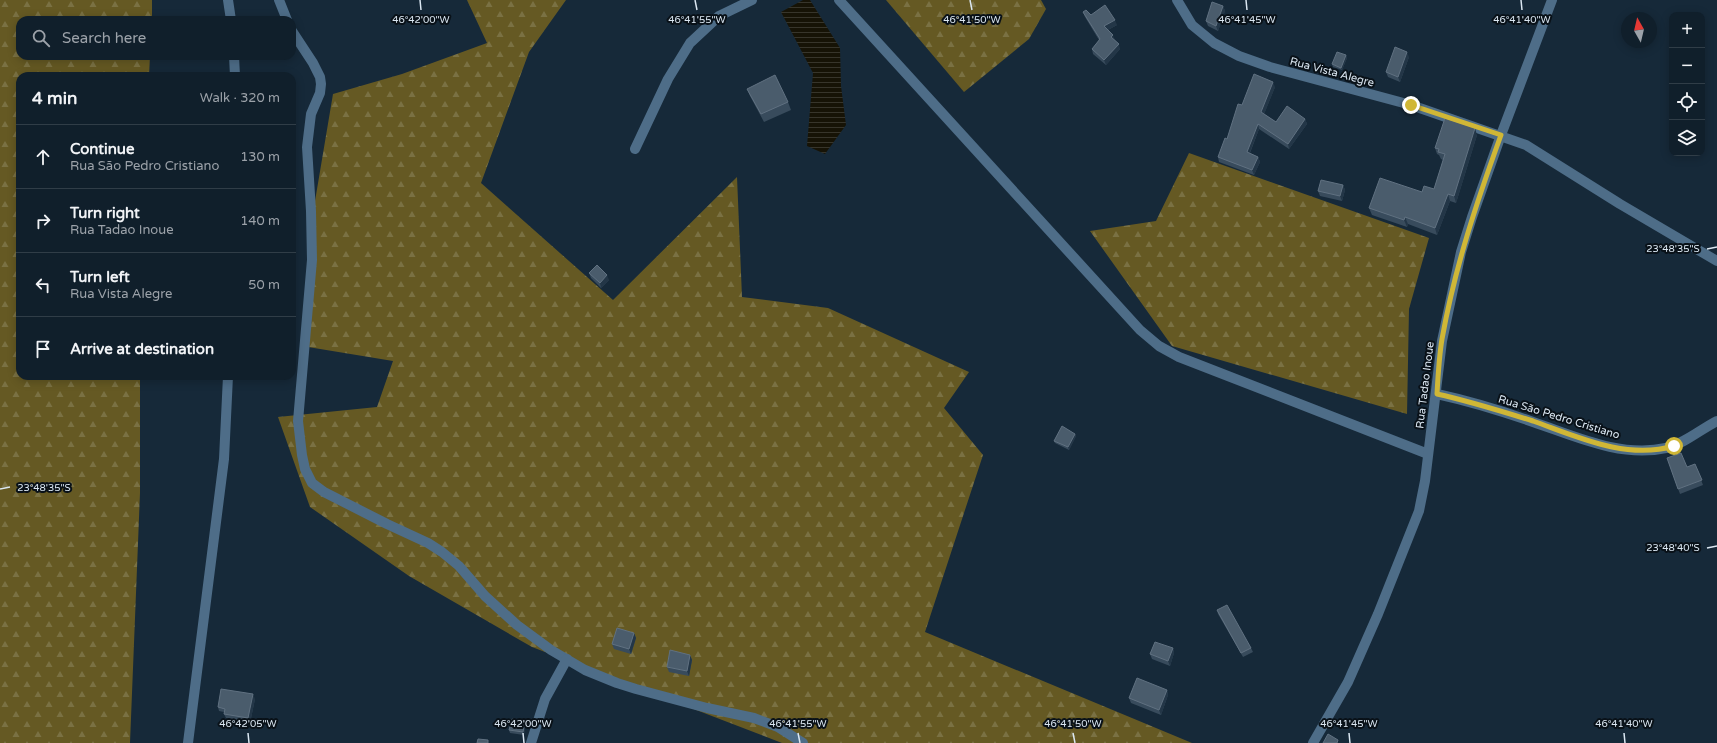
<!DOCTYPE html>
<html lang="en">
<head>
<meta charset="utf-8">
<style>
  body { margin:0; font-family:"Varela Round",sans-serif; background:#1e2c37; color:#f1f3f6 }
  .controls { position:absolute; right:12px; top:12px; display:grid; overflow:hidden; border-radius:8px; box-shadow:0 2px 10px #0003 }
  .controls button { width:36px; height:36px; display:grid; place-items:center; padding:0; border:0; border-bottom:1px solid #303d47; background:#101f2b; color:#f1f3f6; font:20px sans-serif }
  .compass { position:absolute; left:1621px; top:12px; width:36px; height:36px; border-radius:50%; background:#101f2b; box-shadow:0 2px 10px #0003; rotate:352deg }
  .stop { position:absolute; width:12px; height:12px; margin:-9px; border:3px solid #d0b736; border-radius:50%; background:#fff }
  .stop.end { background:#d0b736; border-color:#fff; box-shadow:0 1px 4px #0008 }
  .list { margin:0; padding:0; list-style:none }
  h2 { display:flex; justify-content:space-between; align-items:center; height:52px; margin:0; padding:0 16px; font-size:17px }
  h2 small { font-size:13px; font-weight:400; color:#9ca2a9 }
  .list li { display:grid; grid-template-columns:26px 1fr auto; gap:12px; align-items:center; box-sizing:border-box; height:64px; padding:0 16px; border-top:1px solid #303d47 }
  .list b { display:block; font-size:15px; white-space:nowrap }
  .list p { margin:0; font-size:13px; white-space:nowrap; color:#9ca2a9 }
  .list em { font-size:13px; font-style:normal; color:#9ca2a9 }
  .icon { flex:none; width:22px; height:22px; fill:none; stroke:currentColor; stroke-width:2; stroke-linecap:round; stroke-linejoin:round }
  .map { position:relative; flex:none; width:1717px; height:743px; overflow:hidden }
  .search { position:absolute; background:#101f2b; box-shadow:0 2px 10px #0003; left:16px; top:16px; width:280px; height:44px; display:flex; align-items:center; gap:10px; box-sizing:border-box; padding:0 14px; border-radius:12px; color:#9ca2a9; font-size:15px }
  .panel { position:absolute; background:#101f2b; box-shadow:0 2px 10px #0003; left:16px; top:72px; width:280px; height:308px; border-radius:12px }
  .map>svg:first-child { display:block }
  .forest { fill:url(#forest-firs) }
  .water { fill:url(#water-rules) }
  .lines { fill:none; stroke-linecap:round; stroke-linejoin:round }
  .minor { stroke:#4e6d88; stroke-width:10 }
  .wall { fill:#384b5c }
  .shaded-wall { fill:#233647 }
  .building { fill:#4a5c6c; stroke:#607181 }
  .route { stroke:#d0b736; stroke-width:5 }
  .ticks { fill:none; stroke:#dbe7f2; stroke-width:1.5 }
  .labels { text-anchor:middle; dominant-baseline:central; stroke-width:4; stroke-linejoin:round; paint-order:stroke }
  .street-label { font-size:11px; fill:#dbe7f2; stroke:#091118 }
  .ticks-label { font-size:10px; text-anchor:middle; fill:#dbe7f2; stroke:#091118; stroke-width:4; stroke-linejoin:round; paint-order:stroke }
</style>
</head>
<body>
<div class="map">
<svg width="1717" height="743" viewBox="0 0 1717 743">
  <defs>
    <pattern id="forest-firs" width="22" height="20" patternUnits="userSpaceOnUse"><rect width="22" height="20" fill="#655923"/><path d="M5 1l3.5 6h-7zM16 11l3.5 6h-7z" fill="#7a7143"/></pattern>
    <pattern id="water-rules" width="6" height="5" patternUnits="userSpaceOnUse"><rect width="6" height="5" fill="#161306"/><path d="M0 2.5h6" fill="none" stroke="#37352b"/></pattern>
  </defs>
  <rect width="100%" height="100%" fill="#162939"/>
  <g class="forest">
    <polygon points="0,0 152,0 152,20 20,20 20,56 150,56 149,76 20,76 20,376 140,376 140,493 130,743 0,743"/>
    <polygon points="467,0 566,0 529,52 481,183 613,300 737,177 742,297 828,308 969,372 944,408 983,455 925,632 1192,743 782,743 532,647 409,576 310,507 278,417 377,407 393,361 302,346 314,207 333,94 402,74 487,43"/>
    <polygon points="886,0 1041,0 1046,9 1029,39 964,92"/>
    <polygon points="1189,153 1429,238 1409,309 1407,414 1172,346 1090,231 1156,221"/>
  </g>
  <polygon class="water" points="803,0 810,0 840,48 841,86 846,125 825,154 807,146 813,73 781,12"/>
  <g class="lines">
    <g class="minor">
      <polyline points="228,0 231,20"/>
      <polyline points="279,0 287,20"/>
      <polyline points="839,0 1140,330 1159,346 1179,357 1428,454"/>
      <polyline points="1177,0 1192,25 1214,43 1239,56 1270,67 1411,105 1526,145 1620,204 1717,261"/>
      <polyline points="292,31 313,63 320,77 321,84 320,93 311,114 307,147 311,211 312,260 298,421 302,455 305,469 312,483 324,492 387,524 428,543 442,552 459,566 485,596 517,625 551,650 585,670 617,683 636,689 707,708 754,718 778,727 803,743"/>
      <polyline points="234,56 235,76"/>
      <polyline points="635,149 668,79 690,43 719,16 752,0"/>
      <path d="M1437,394C1469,401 1502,411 1533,422C1575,436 1620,458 1666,448C1684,444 1701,429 1717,421"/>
      <polyline points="188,743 224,459 228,376"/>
      <polyline points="531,743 545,699 567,659"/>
      <polyline points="1313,743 1348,682 1378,614 1419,511 1425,481 1442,341 1461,252 1472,217 1501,135 1552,0"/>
    </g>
  </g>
  <g class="wall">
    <polygon points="1223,6 1225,11 1218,31 1208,26 1206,21"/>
    <polygon points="1083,12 1117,25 1108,30 1115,40 1120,49 1106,65 1093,54 1092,49 1099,40 1085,17"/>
    <polygon points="1346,55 1347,58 1342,70 1333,67 1332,64"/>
    <polygon points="1409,57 1400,82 1388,77 1386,72"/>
    <polygon points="1275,87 1264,114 1276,122 1305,119 1307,124 1289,149 1259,129 1250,153 1258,157 1260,162 1254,175 1219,162 1218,157 1227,139 1242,105"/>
    <polygon points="747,89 788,102 791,110 764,122 750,96"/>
    <polygon points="1477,135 1456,203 1450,201 1437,235 1408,224 1407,227 1372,215 1369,208 1422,192 1434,189 1443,160 1441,159 1439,155 1437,154 1435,148"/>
    <polygon points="1343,185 1345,190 1342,201 1320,196 1318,191"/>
    <polygon points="589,273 609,280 601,288 591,278"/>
    <polygon points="1075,434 1076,436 1069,450 1055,443 1054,441"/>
    <polygon points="1667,458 1687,467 1695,464 1703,485 1680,494"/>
    <polygon points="1217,610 1251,648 1253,652 1243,657 1218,614"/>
    <polygon points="634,633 636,638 631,654 614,649 612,644"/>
    <polygon points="1173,648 1174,653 1170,666 1152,659 1150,654"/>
    <polygon points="690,655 692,660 689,676 669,672 667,667"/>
    <polygon points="1167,690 1168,695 1161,715 1131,703 1129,698"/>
    <polygon points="255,699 250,723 226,718 224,714 224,712 219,711 218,707"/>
    <polygon points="525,724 524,735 510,733 509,730"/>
  </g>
  <g class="shaded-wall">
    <polygon points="1223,6 1225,11 1218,31 1216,26"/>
    <polygon points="1115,20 1117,25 1106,31 1104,26"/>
    <polygon points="1113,35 1115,40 1113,42 1111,37"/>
    <polygon points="1119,44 1120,49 1106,65 1104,60"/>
    <polygon points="1407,52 1409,57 1400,82 1398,77"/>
    <polygon points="1346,55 1347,58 1342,70 1341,68"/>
    <polygon points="1273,82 1275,87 1263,117 1261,112"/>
    <polygon points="1305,119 1307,124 1289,149 1288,144"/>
    <polygon points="1258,124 1259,129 1248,157 1247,152"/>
    <polygon points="1475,128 1477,135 1456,203 1454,196"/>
    <polygon points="1258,157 1260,162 1254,175 1252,170"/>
    <polygon points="1343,185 1345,190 1342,201 1340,196"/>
    <polygon points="1448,194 1450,201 1437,235 1435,228"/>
    <polygon points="1405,217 1408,224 1407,227 1404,220"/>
    <polygon points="607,275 609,280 601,288 600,283"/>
    <polygon points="1075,434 1076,436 1069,450 1068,447"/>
    <polygon points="634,633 636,638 631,654 629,649"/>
    <polygon points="1173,648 1174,653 1170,666 1168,661"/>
    <polygon points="690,655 692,660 689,676 687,671"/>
    <polygon points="1167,690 1168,695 1161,715 1159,710"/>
    <polygon points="253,694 255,699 250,723 248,718"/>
    <polygon points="525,721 525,724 524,735 523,732"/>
  </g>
  <g class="building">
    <polygon points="1212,2 1223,6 1216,26 1206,21"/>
    <polygon points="1105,5 1115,20 1104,26 1113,35 1111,37 1119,44 1104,60 1092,49 1100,39 1083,12 1086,10 1091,15"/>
    <polygon points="1395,47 1407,52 1398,77 1386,72"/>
    <polygon points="1337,52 1346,55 1341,68 1332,64"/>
    <polygon points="1254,74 1273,82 1261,112 1276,122 1287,106 1305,119 1288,144 1258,124 1247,152 1258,157 1252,170 1218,157 1225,138 1227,139 1238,104 1242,105"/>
    <polygon points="775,75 788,102 761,114 747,89"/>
    <polygon points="1445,118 1475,128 1454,196 1448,194 1435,228 1405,217 1404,220 1369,208 1380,178 1422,192 1424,186 1434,189 1445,154 1438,152 1439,149 1435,148"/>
    <polygon points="1321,180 1343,185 1340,196 1318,191"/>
    <polygon points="597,265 607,275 600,283 589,273"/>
    <polygon points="1062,426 1075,434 1068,447 1054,441"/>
    <polygon points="1681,453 1687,467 1695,464 1702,480 1678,489 1667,458"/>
    <polygon points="1227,605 1251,648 1241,653 1217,610"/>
    <polygon points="617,628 634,633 629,649 612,644"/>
    <polygon points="1155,642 1173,648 1168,661 1150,654"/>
    <polygon points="670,650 690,655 687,671 667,667"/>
    <polygon points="1137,678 1167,690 1159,710 1129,698"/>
    <polygon points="221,689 253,694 248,718 224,714 225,709 218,707"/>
    <polygon points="512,719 525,721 523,732 509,730"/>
    <polygon points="1328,734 1338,740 1337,743 1323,743"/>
    <polygon points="478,739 488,740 488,743 477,743"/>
  </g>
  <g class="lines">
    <path class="route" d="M1411,105L1501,135C1476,204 1455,267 1442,339C1439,357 1438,376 1437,394C1469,401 1501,411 1533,421C1578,437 1626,460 1674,446"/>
  </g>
  <path class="ticks" d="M420,0L421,10M695,0L697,10M970,0L972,10M1246,0L1247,10M1521,0L1522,10M1707,249L1717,247M0,489L10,487M1707,548L1717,546M248,733L249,743M523,733L524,743M798,733L800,743M1073,733L1075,743M1349,733L1350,743M1624,733L1625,743"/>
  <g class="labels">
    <g class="street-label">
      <text transform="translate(1332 72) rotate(15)">Rua Vista Alegre</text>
      <text transform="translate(1425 385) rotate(-83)">Rua Tadao Inoue</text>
      <text transform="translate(1559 417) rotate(17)">Rua São Pedro Cristiano</text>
    </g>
  </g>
  <g class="ticks-label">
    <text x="421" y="23">46°42'00"W</text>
    <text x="697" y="23">46°41'55"W</text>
    <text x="972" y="23">46°41'50"W</text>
    <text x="1247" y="23">46°41'45"W</text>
    <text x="1522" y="23">46°41'40"W</text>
    <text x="1673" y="252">23°48'35"S</text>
    <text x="44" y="491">23°48'35"S</text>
    <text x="1673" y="551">23°48'40"S</text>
    <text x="248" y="727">46°42'05"W</text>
    <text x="523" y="727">46°42'00"W</text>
    <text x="798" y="727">46°41'55"W</text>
    <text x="1073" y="727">46°41'50"W</text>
    <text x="1349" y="727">46°41'45"W</text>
    <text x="1624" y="727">46°41'40"W</text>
  </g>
</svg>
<div class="controls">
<button>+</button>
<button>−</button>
<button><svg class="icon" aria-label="locate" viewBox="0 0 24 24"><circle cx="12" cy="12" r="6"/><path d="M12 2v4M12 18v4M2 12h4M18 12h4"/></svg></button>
<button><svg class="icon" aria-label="layers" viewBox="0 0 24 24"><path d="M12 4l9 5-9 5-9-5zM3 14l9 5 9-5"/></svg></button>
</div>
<svg class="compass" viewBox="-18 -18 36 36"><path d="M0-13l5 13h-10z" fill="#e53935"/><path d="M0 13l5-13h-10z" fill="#9ca2a9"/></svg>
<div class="stop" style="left:1674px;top:446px"></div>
<div class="stop end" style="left:1411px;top:105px"></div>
<div class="search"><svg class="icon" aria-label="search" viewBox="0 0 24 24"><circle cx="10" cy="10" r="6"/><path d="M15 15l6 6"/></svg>Search here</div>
<section class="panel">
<h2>4 min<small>Walk · 320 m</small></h2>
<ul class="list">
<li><svg class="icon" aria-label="ahead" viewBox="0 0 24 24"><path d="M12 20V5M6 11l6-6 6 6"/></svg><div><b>Continue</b><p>Rua São Pedro Cristiano</p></div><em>130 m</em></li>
<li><svg class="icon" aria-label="right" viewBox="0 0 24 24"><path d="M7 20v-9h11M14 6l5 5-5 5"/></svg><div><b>Turn right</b><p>Rua Tadao Inoue</p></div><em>140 m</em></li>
<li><svg class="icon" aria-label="left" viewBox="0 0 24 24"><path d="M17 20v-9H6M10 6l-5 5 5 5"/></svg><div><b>Turn left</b><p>Rua Vista Alegre</p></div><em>50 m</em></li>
<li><svg class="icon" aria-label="arrive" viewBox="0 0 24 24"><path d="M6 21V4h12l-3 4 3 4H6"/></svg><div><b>Arrive at destination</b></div></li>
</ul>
</section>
</div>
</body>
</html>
